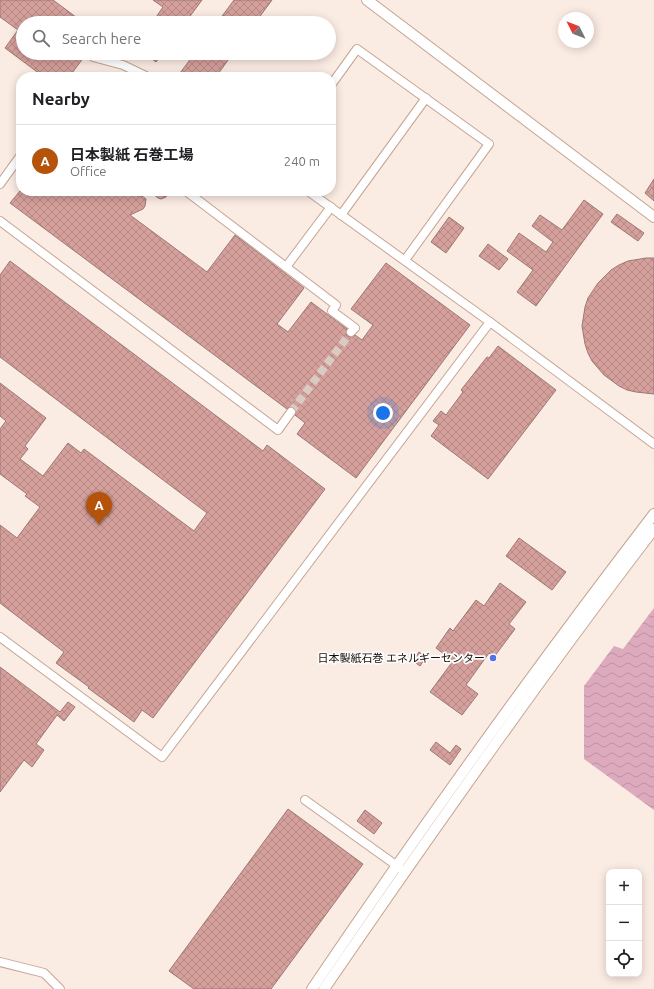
<!DOCTYPE html>
<html lang="en">
<head>
<meta charset="utf-8">
<style>
  body { margin:0; font-family:Ubuntu,"Noto Sans JP",sans-serif; background:#f2f2f2; color:#202124 }
  .controls { position:absolute; right:12px; bottom:12px; display:grid; overflow:hidden; border-radius:8px; box-shadow:0 2px 10px #0003 }
  .controls button { width:36px; height:36px; display:grid; place-items:center; padding:0; border:0; border-bottom:1px solid #e0e0e0; background:#fff; color:#202124; font:20px sans-serif }
  .compass { position:absolute; left:558px; top:12px; width:36px; height:36px; border-radius:50%; background:#fff; box-shadow:0 2px 10px #0003; rotate:312deg }
  .you { position:absolute; left:383px; top:413px; width:14px; height:14px; margin:-10px; border:3px solid #fff; border-radius:50%; background:#1a73e8; box-shadow:0 0 0 6px #1a73e833 }
  .badge { display:grid; place-items:center; width:26px; height:26px; border-radius:50%; background:#b45309; color:#fff; font-size:13px; font-weight:700 }
  .pin { position:absolute; translate:-50% -33px; filter:drop-shadow(0 1px 2px #0008) }
  .pin::after { content:''; position:absolute; top:21px; width:14px; height:12px; background:inherit; clip-path:polygon(0 0,100% 0,50% 100%) }
  .list { margin:0; padding:0; list-style:none }
  h2 { display:flex; justify-content:space-between; align-items:center; height:52px; margin:0; padding:0 16px; font-size:17px }
  h2 small { font-size:13px; font-weight:400; color:#757577 }
  .list li { display:grid; grid-template-columns:26px 1fr auto; gap:12px; align-items:center; box-sizing:border-box; height:72px; padding:0 16px; border-top:1px solid #e0e0e0 }
  .list b { display:block; font-size:15px; white-space:nowrap }
  .list p { margin:0; font-size:13px; white-space:nowrap; color:#757577 }
  .list em { font-size:13px; font-style:normal; color:#757577 }
  .icon { flex:none; width:22px; height:22px; fill:none; stroke:currentColor; stroke-width:2; stroke-linecap:round; stroke-linejoin:round }
  .map { position:relative; flex:none; width:654px; height:989px; overflow:hidden }
  .search { position:absolute; background:#fff; box-shadow:0 2px 10px #0003; left:16px; top:16px; width:320px; height:44px; display:flex; align-items:center; gap:10px; box-sizing:border-box; padding:0 14px; border-radius:22px; color:#757577; font-size:15px }
  .panel { position:absolute; background:#fff; box-shadow:0 2px 10px #0003; left:16px; top:72px; width:320px; height:124px; border-radius:16px }
  .map>svg:first-child { display:block }
  .water { fill:url(#water-waves) }
  .building { fill:url(#building-cross-hatch); stroke:#9d7774 }
  .lines { fill:none; stroke-linecap:round; stroke-linejoin:round }
  .minor-tunnel { stroke:#d9cac2; stroke-width:8; stroke-dasharray:8 4; stroke-linecap:butt }
  .minor-casing { stroke:#c6a491; stroke-width:10 }
  .tertiary-casing { stroke:#c6a491; stroke-width:12 }
  .minor { stroke:#fff; stroke-width:8 }
  .tertiary { stroke:#fff; stroke-width:10 }
  .poi-dot { fill:#5272e7; stroke:#fcfcfc; stroke-width:1.5 }
  .labels { text-anchor:middle; dominant-baseline:central; stroke-width:3.5; stroke-linejoin:round; paint-order:stroke }
  .poi-label { font-size:11px; fill:#1b0f08; stroke:#fcfcfc; text-anchor:end }
</style>
</head>
<body>
<div class="map">
<svg width="654" height="989" viewBox="0 0 654 989">
  <defs>
    <pattern id="water-waves" width="16" height="10" patternUnits="userSpaceOnUse"><rect width="16" height="10" fill="#ddaabd"/><path d="M0 5q4-4 8 0t8 0" fill="none" stroke="#bd91a1"/></pattern>
    <pattern id="building-cross-hatch" width="8" height="8" patternUnits="userSpaceOnUse"><rect width="8" height="8" fill="#d5a09c"/><path d="M0 0l8 8M0 8l8-8" fill="none" stroke="#b68985"/></pattern>
  </defs>
  <rect width="100%" height="100%" fill="#faebe3"/>
  <polygon class="water" points="654,608 654,810 584,759 584,686 614,646 623,649"/>
  <g class="building">
    <polygon points="0,0 53,0 84,23 23,23 23,53 87,53 69,77 44,77 5,48 18,30 0,17"/>
    <polygon points="153,0 202,0 185,23 152,23 163,7"/>
    <polygon points="234,0 272,0 255,23 217,23"/>
    <polygon points="144,53 163,53 156,62"/>
    <polygon points="195,53 233,53 216,77 177,77"/>
    <polygon points="654,179 654,201 645,193"/>
    <polygon points="20,191 126,191 123,195 142,196 146,199 145,206 143,209 130,215 207,272 235,235 304,288 277,324 288,332 311,302 347,329 346,333 347,336 352,337 355,335 362,340 373,325 351,309 386,263 470,325 356,478 297,434 305,423 295,415 296,412 295,408 291,407 287,409 10,203"/>
    <polygon points="150,191 169,191 166,197 161,199 158,198"/>
    <polygon points="584,200 603,214 536,306 517,292 533,270 507,251 519,233 546,252 553,242 532,226 540,215 562,230"/>
    <polygon points="617,214 644,233 638,241 611,222"/>
    <polygon points="449,217 464,228 446,253 431,242"/>
    <polygon points="488,244 508,259 499,270 479,256"/>
    <polygon points="646,258 654,258 654,394 636,392 627,390 619,386 604,375 592,361 588,353 585,344 582,326 585,307 588,298 598,283 611,270 619,265 628,261"/>
    <polygon points="10,261 263,451 267,445 325,489 153,718 142,710 134,722 88,688 89,687 56,663 64,652 0,603 0,525 17,538 40,507 25,496 27,494 0,474 0,429 6,421 0,416 0,383 46,418 25,446 28,449 20,459 43,476 68,443 81,453 84,449 194,531 207,513 0,357 0,275"/>
    <polygon points="498,346 556,390 488,479 431,436 439,425 433,421 441,411 446,415 463,392 461,390 487,357 489,358"/>
    <polygon points="519,538 566,572 552,590 506,556"/>
    <polygon points="500,583 526,602 509,624 515,629 494,657 489,653 466,685 478,694 462,715 430,692 453,661 436,648 450,628 453,631 476,600 484,606"/>
    <polygon points="419,652 426,657 420,666 413,661"/>
    <polygon points="0,667 60,712 68,702 75,707 64,721 57,715 36,744 44,750 32,767 24,760 0,792"/>
    <polygon points="436,742 450,753 456,745 461,749 450,765 430,750"/>
    <polygon points="288,809 363,864 271,989 194,989 169,971"/>
    <polygon points="365,810 382,823 374,834 357,821"/>
  </g>
  <g class="lines">
    <polyline class="minor-tunnel" points="291,412 351,332"/>
    <g class="minor-casing">
      <g id="minor">
        <polyline points="93,57 123,65 148,77"/>
        <polyline points="331,85 357,49 489,144 405,260"/>
        <polyline points="0,184 21,155"/>
        <polyline points="186,191 336,305 332,311 355,328 351,332"/>
        <polyline points="308,191 490,322 654,444"/>
        <polyline points="341,215 426,98"/>
        <polyline points="0,221 278,430 291,412"/>
        <polyline points="286,267 331,207"/>
        <polyline points="0,637 162,757 490,322"/>
        <polyline points="305,800 400,868"/>
        <polyline points="0,962 44,973 60,989"/>
      </g>
    </g>
    <g class="tertiary-casing">
      <g id="tertiary">
        <polyline points="367,0 654,217"/>
        <path d="M312,989C421,828 535,669 654,514"/>
        <path d="M324,989C431,833 539,679 654,529"/>
      </g>
    </g>
    <use href="#minor" class="minor"/>
    <use href="#tertiary" class="tertiary"/>
  </g>
  <circle class="poi-dot" cx="493" cy="658" r="4"/>
  <g class="labels">
    <g class="poi-label">
      <text x="485" y="658">日本製紙石巻 エネルギーセンター</text>
    </g>
  </g>
</svg>
<div class="controls">
<button>+</button>
<button>−</button>
<button><svg class="icon" aria-label="locate" viewBox="0 0 24 24"><circle cx="12" cy="12" r="6"/><path d="M12 2v4M12 18v4M2 12h4M18 12h4"/></svg></button>
</div>
<svg class="compass" viewBox="-18 -18 36 36"><path d="M0-13l5 13h-10z" fill="#e53935"/><path d="M0 13l5-13h-10z" fill="#757577"/></svg>
<div class="you"></div>
<div class="pin badge" style="left:99px;top:525px">A</div>
<div class="search"><svg class="icon" aria-label="search" viewBox="0 0 24 24"><circle cx="10" cy="10" r="6"/><path d="M15 15l6 6"/></svg>Search here</div>
<section class="panel">
<h2>Nearby<small></small></h2>
<ul class="list">
<li><span class="badge">A</span><div><b>日本製紙 石巻工場</b><p>Office</p></div><em>240 m</em></li>
</ul>
</section>
</div>
</body>
</html>
